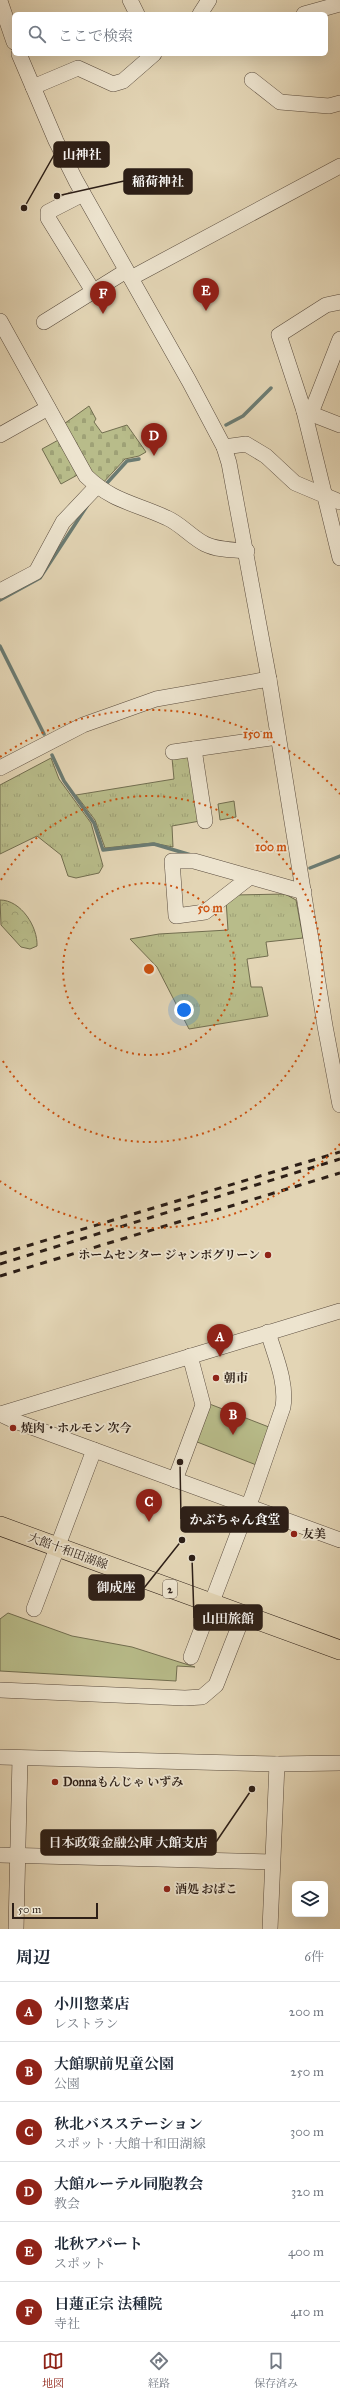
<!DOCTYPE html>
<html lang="ja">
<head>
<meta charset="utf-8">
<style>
  body { margin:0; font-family:"IM FELL Great Primer","Noto Serif JP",serif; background:#f6f6f7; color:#1f2937 }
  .controls { position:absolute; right:12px; bottom:12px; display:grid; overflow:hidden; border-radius:6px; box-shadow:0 4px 16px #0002 }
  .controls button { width:36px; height:36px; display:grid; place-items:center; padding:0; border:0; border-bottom:1px solid #e0e1e3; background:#fff; color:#1f2937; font:20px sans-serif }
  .scale { position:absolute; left:12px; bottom:10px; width:86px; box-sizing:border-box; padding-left:4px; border:2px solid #2d1f17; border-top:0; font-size:11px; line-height:14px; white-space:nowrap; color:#2d1f17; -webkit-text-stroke:3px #ede4cf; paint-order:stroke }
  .you { position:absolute; left:184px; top:1010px; width:14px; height:14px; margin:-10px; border:3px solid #fff; border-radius:50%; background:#1a73e8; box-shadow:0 0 0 6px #1a73e833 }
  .badge { display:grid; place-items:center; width:26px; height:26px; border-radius:50%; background:#8f2418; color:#fff; font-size:13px; font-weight:700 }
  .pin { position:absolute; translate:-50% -33px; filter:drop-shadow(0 1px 2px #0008) }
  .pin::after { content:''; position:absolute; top:21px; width:14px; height:12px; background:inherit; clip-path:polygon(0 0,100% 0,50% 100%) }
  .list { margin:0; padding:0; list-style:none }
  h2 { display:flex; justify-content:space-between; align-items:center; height:52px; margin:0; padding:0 16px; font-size:17px }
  h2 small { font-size:13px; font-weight:400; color:#747a83 }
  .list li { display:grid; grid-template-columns:26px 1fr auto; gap:12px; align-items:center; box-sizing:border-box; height:60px; padding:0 16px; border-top:1px solid #e0e1e3 }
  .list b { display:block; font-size:15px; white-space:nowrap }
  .list p { margin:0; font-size:13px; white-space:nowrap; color:#747a83 }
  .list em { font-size:13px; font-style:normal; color:#747a83 }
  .icon { flex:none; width:22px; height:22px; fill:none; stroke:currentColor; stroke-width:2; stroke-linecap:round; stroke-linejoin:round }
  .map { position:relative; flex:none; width:340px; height:1929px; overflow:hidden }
  .search { position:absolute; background:#fff; box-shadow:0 4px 16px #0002; left:12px; right:12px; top:12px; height:44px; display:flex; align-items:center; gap:10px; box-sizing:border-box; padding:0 14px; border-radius:6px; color:#747a83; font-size:15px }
  .sheet { height:412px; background:#fff }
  nav { display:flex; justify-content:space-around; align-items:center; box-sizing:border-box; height:56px; border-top:1px solid #e0e1e3; background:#fff; font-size:11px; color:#747a83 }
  nav a { display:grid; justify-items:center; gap:2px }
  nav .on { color:#8f2418 }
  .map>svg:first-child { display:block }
  .grass { fill:url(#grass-tufts); stroke:#726e50 }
  .forest { fill:url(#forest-crowns); stroke:#726e50 }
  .cemetery { fill:url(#cemetery-stones); stroke:#726e50 }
  .green { fill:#b8bc8a; stroke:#726e50 }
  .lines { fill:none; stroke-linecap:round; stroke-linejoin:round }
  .stream { stroke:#6b7b72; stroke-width:3.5 }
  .minor-casing { stroke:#5a4c3e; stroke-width:16 }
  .major-casing { stroke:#2d1f17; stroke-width:20 }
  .minor { stroke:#ede4cf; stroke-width:15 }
  .major { stroke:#e3d5b5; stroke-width:19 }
  .rail { stroke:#2d1f17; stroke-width:3; stroke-dasharray:7 7; stroke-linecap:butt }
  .ring { fill:none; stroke:#cc500e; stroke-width:2; stroke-dasharray:2 4 }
  .poi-dot { fill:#8f2418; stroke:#ede4cf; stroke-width:1.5 }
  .labels { text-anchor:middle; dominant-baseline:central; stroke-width:3.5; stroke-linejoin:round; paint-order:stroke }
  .shield { fill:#ede4cf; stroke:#675a4e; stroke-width:1 }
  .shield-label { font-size:11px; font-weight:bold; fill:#2d1f17 }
  .poi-label { font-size:12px; font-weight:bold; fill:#2d1f17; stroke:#ede4cf; text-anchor:start }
  .street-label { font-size:12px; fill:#2d1f17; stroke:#ede4cf }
  .centre { fill:#cc500e; stroke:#ede4cf; stroke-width:2 }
  .ring-label { font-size:12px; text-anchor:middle; font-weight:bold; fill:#cc500e; stroke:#ede4cf; stroke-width:3.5; stroke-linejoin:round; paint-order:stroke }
  .leader { fill:none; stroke:#2d1f17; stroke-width:1.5 }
  .callout-dot { fill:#2d1f17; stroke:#ede4cf; stroke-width:1.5 }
  .callout { fill:#2d1f17; stroke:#2d1f17; stroke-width:1.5 }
  .callout-label { font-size:13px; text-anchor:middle; font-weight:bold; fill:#fff }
</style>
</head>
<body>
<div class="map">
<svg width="340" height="1929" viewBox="0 0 340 1929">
  <defs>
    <pattern id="grass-tufts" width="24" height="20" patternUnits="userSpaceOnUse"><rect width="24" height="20" fill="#b8bc8a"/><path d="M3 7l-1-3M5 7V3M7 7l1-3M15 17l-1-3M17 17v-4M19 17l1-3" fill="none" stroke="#9ea176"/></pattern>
    <pattern id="forest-crowns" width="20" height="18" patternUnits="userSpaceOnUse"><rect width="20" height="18" fill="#b8bc8a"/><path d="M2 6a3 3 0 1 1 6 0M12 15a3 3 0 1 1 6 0" fill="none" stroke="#9ea176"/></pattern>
    <pattern id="cemetery-stones" width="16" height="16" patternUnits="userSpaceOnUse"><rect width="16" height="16" fill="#b8bc8a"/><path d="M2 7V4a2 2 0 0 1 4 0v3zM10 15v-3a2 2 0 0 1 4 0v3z" fill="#9ea176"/></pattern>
  </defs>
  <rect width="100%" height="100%" fill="#e3d5b5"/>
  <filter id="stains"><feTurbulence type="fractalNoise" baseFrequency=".005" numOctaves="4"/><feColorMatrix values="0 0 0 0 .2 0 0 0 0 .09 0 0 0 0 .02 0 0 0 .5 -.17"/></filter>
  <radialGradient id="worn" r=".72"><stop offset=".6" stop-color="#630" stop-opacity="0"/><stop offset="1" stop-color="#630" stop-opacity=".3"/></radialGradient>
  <g class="grass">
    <polygon points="186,756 190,758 200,821 172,826 173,847 153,843 105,848 95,820 76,795 174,779 172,758"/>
    <polygon points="51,758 59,779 91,823 103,866 99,873 76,878 68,876 61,855 37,836 0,854 0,785"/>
    <polygon points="285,894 296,900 303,938 266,942 268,956 247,959 251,987 262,987 268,1016 189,1029 157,967 130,939 159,934 228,930 226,900 235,895"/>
  </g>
  <path class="forest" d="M0,900C21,900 38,927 37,946L30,949L21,947L1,925Z"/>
  <g class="cemetery">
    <polygon points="89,406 96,419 94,422 102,433 127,425 146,452 139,456 125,459 101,485 61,426"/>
    <polygon points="62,438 81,473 61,484 42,449"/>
  </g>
  <g class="green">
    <polygon points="234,801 236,817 220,820 218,804"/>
    <polygon points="207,1403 274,1429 259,1466 192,1440"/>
    <polygon points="8,1613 72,1636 132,1647 195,1667 177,1666 176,1681 0,1671 0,1619"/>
  </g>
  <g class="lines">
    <g class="stream">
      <polyline points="226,425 243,416 271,388"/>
      <polyline points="107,483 127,461 139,459"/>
      <polyline points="0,600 40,578 87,506"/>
      <polyline points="0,646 44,734"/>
      <polyline points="52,755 64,781 94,823 103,850 154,844 191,855"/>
      <polyline points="310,868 340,856"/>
    </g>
    <g class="minor-casing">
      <g id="minor">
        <polyline points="130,0 137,14"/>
        <polyline points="0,1 14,42"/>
        <polyline points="200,14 209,0"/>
        <polyline points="304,14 340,4"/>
        <polyline points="19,54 56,141 76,181 189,381 224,447 229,463 269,679 325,1026 340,1105"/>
        <polyline points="252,80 280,102 329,106 340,103"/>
        <polyline points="33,87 78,68 113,84 123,81 154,54"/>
        <polyline points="83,194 48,212 48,218 93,291"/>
        <polyline points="131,278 340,166"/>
        <polyline points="340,302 326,305 279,335 304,411 340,558"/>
        <path d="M0,321L86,476C113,502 135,503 167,518C181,524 191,537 205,544C217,550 233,550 247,551"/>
        <polyline points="44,322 126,271"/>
        <polyline points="304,411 340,425"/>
        <polyline points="311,413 340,339"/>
        <polyline points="0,435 48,408"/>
        <polyline points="224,447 246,444 266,456 295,483 340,502"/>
        <polyline points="0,591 36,572 63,522 97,486"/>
        <polyline points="194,749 205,821"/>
        <polyline points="173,752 278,737"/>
        <polyline points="0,768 83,725 156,699 269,679"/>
        <polyline points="250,877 205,912 176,916 172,861 194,861 304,892"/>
        <polyline points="0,1414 15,1421 340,1540"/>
        <polyline points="0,1414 340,1311"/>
        <polyline points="175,1480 203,1405 190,1356"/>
        <polyline points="34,1609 94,1450"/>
        <path d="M191,1657L253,1494L283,1407C287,1382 275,1356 268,1332"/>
        <polyline points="0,1690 185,1698 202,1697 216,1685 243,1616"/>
        <polyline points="0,1757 277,1764 340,1763"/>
        <polyline points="0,1855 272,1862"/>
        <polyline points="16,1929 20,1758"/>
        <polyline points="270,1929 277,1764"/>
      </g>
    </g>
    <g class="major-casing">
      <polyline id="major" points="0,1526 340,1650"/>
    </g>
    <use href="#minor" class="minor"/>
    <use href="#major" class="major"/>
    <g class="rail">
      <polyline points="0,1254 340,1152"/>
      <polyline points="0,1264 340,1159"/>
      <polyline points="0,1276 340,1173"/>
    </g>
  </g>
  <g class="ring">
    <circle cx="149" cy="969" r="86"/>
    <path d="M1 880A173 173 0 1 1 1 1058"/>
    <path d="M340 1144A259 259 0 0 1 0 1181M0 757A259 259 0 0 1 340 794"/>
  </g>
  <g class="poi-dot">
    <circle cx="268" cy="1255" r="4"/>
    <circle cx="216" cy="1378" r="4"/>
    <circle cx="13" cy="1428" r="4"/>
    <circle cx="294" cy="1534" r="4"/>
    <circle cx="55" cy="1782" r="4"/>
    <circle cx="167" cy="1889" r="4"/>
  </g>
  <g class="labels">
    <rect class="shield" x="163" y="1580" width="14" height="18" rx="3"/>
    <g class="shield-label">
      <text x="170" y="1589">2</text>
    </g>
    <g class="poi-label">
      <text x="260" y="1255" text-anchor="end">ホームセンター ジャンボグリーン</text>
      <text x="224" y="1378">朝市</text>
      <text x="21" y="1428">焼肉・ホルモン 次今</text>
      <text x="302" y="1534">友美</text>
      <text x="63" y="1782">Donnaもんじゃ いずみ</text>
      <text x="175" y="1889">酒処 おばこ</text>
    </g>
    <g class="street-label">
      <text transform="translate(68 1551) rotate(20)">大館十和田湖線</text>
    </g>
  </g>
  <circle cx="149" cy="969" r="6" class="centre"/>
  <g class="ring-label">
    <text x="258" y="738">150 m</text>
    <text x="271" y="851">100 m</text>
    <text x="210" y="912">50 m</text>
  </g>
  <path class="leader" d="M24 208L54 155M57 196L124 181M180 1462L181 1519M182 1540L144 1588M192 1558L194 1618M252 1789L216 1842"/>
  <g class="callout-dot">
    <circle cx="24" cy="208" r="4"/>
    <circle cx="57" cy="196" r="4"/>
    <circle cx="180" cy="1462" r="4"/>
    <circle cx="182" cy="1540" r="4"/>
    <circle cx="192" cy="1558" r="4"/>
    <circle cx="252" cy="1789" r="4"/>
  </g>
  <g class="callout">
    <rect x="54" y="142" width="55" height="25" rx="4"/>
    <rect x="124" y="169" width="68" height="25" rx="4"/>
    <rect x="181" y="1507" width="107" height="25" rx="4"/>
    <rect x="89" y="1575" width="55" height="25" rx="4"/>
    <rect x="194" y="1605" width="68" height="25" rx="4"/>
    <rect x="41" y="1830" width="175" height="25" rx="4"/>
  </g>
  <g class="callout-label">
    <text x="82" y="159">山神社</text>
    <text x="158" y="186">稲荷神社</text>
    <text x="235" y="1524">かぶちゃん食堂</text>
    <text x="116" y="1592">御成座</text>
    <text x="228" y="1623">山田旅館</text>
    <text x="128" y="1847">日本政策金融公庫 大館支店</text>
  </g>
  <rect width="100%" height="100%" filter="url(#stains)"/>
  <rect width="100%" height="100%" fill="url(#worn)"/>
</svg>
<div class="controls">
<button><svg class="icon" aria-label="layers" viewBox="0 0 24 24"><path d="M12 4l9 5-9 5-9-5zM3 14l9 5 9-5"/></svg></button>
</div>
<div class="scale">50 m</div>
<div class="you"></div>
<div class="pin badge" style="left:220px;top:1357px">A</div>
<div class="pin badge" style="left:233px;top:1435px">B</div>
<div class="pin badge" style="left:149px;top:1522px">C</div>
<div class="pin badge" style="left:154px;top:456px">D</div>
<div class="pin badge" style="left:206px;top:311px">E</div>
<div class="pin badge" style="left:103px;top:314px">F</div>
<div class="search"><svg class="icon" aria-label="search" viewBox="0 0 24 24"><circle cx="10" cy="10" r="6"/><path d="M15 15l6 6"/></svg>ここで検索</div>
</div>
<section class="sheet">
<h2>周辺<small>6件</small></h2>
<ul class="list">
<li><span class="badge">A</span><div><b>小川惣菜店</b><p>レストラン</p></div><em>200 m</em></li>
<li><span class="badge">B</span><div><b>大館駅前児童公園</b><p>公園</p></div><em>250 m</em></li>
<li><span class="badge">C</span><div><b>秋北バスステーション</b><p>スポット · 大館十和田湖線</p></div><em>300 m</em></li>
<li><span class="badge">D</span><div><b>大館ルーテル同胞教会</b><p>教会</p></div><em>320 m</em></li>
<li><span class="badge">E</span><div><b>北秋アパート</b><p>スポット</p></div><em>400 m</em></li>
<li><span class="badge">F</span><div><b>日蓮正宗 法種院</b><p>寺社</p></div><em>410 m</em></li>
</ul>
</section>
<nav>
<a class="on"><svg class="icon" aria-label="map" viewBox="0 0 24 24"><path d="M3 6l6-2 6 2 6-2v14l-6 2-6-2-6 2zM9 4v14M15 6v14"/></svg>地図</a>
<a><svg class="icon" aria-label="directions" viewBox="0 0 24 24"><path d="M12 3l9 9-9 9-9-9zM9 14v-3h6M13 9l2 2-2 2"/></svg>経路</a>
<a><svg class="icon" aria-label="saved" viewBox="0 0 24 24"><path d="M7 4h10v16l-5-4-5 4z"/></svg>保存済み</a>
</nav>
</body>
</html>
